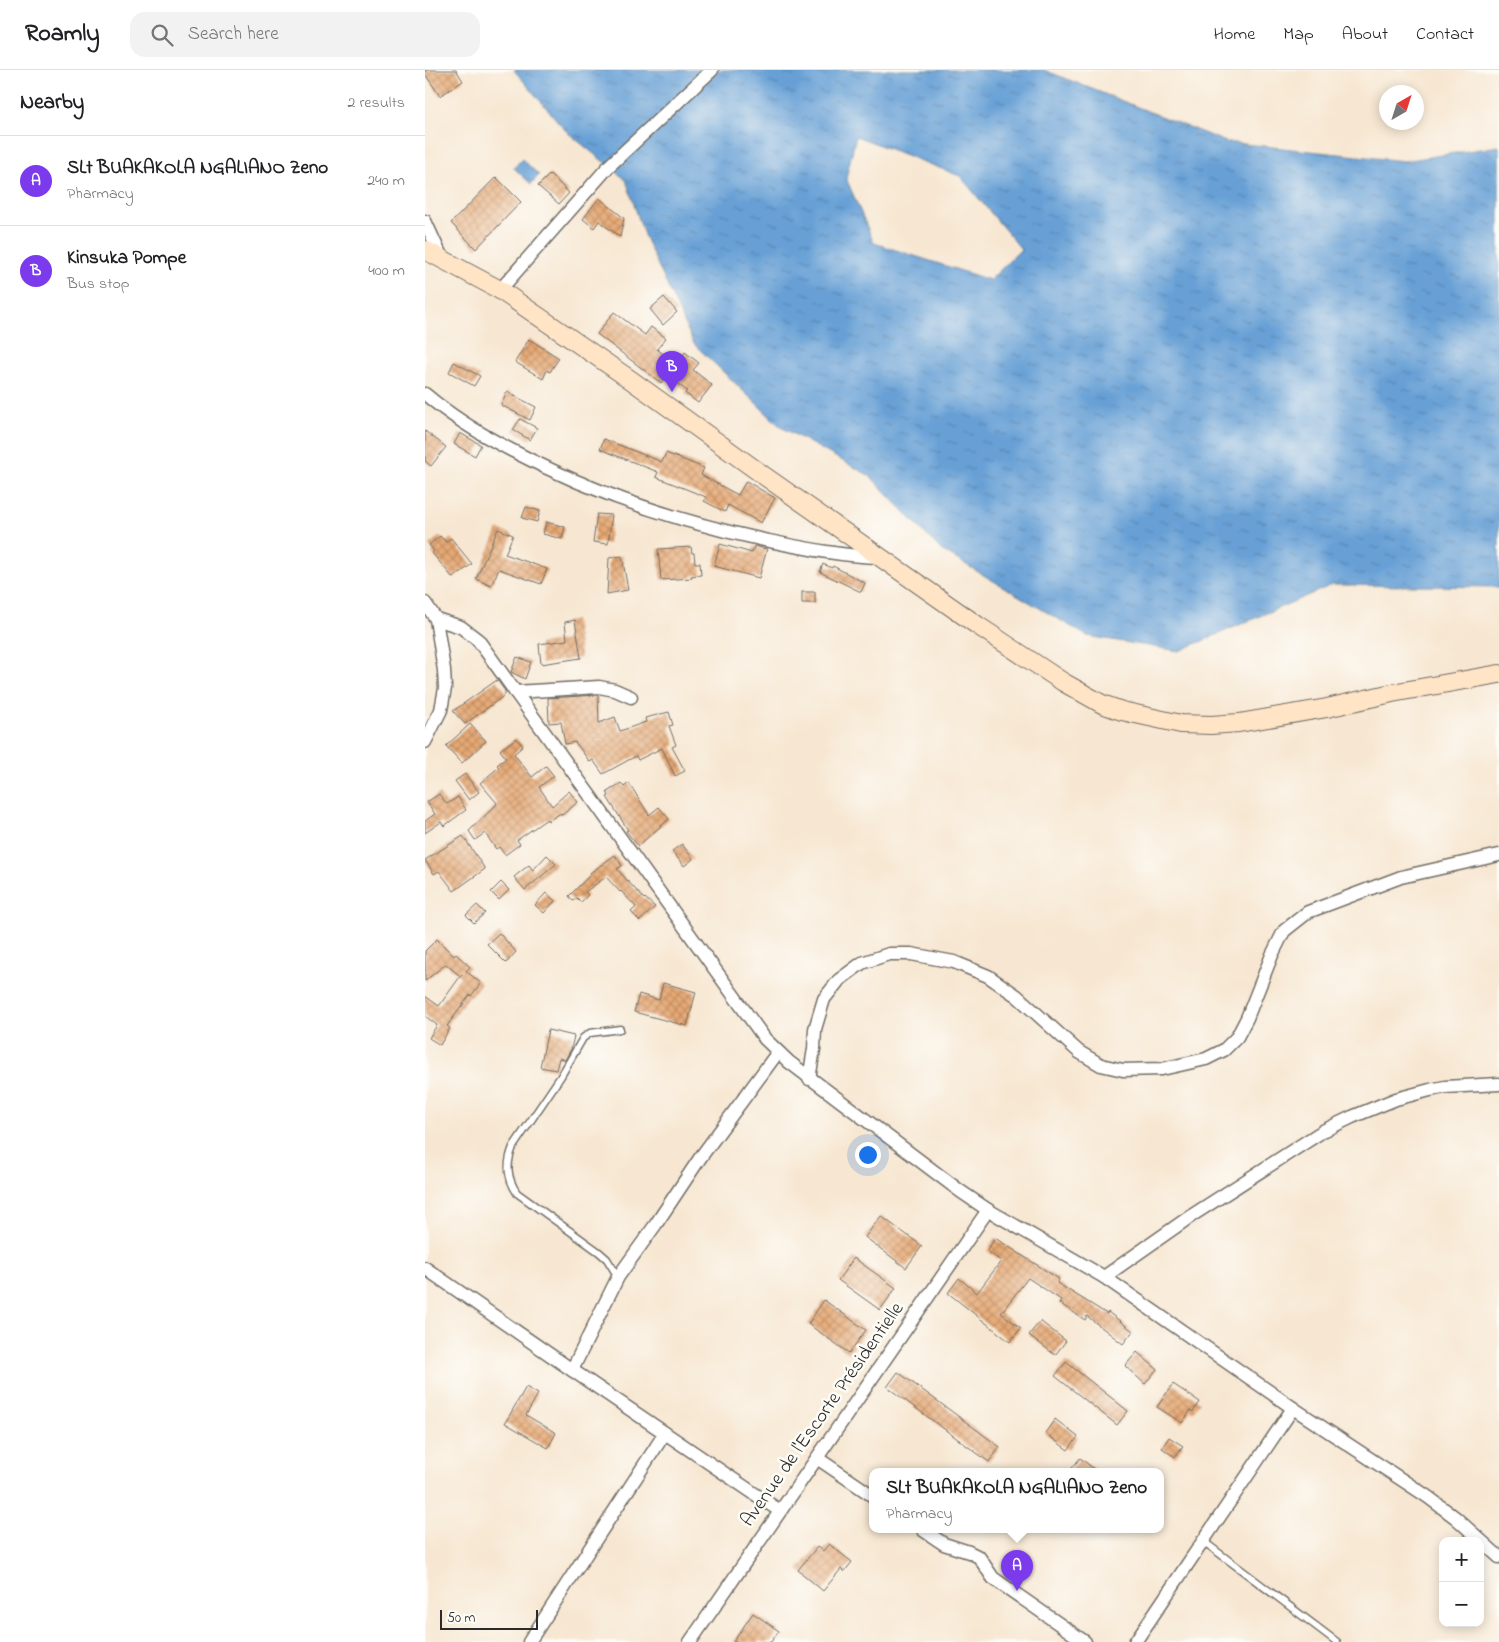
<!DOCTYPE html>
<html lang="en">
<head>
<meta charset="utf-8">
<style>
  body { margin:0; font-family:"Indie Flower",sans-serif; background:#f2f2f2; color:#202124 }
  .controls { position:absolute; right:15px; bottom:15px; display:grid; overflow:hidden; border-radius:10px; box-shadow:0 2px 12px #0003 }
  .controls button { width:45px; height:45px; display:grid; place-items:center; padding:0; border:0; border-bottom:1px solid #e0e0e0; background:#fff; color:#202124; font:25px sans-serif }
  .compass { position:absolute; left:954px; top:15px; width:45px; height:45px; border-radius:50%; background:#fff; box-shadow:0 2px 12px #0003; rotate:39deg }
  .scale { position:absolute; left:15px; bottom:12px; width:98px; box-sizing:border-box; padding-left:5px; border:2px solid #2b2b2b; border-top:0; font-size:14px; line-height:18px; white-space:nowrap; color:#2b2b2b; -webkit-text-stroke:4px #fdfcf7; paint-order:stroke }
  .you { position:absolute; left:442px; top:1084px; width:18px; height:18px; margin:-12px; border:4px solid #fff; border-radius:50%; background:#1a73e8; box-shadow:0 0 0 8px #1a73e833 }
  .badge { display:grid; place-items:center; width:32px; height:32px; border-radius:50%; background:#7c3aed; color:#fff; font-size:16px; font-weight:700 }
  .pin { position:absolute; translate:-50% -41px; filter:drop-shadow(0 1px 2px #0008) }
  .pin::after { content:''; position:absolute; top:26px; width:18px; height:15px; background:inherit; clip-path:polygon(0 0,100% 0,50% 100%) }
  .popup { position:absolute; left:444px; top:1398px; width:295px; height:65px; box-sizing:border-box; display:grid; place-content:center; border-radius:10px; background:#fff; filter:drop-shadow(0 1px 4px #0005); font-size:16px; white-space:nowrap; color:#757577 }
  .popup b { font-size:19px; color:#202124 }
  .popup::after { content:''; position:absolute; left:50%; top:100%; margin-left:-10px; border:10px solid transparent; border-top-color:#fff }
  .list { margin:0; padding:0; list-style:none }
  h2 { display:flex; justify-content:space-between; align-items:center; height:65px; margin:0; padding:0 20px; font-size:21px }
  h2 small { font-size:16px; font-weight:400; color:#757577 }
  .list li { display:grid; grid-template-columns:32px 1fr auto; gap:15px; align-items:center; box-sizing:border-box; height:90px; padding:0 20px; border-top:1px solid #e0e0e0 }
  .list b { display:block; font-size:19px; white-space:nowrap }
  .list p { margin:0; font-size:16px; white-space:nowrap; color:#757577 }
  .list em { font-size:16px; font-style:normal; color:#757577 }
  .icon { flex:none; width:28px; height:28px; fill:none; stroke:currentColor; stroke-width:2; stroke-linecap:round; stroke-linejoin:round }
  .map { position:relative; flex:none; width:1074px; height:1572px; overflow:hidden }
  header { display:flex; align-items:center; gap:30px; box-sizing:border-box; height:70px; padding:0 25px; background:#fff; border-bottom:1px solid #e0e0e0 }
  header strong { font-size:24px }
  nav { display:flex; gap:28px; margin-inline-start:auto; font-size:18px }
  .search { width:350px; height:45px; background:#f2f2f2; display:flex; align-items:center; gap:12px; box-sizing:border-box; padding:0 18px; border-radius:15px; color:#757577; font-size:19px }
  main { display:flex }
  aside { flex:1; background:#fff }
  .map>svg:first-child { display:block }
  .water { fill:url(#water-ripples); stroke:#496680; fill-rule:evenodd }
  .building { fill:url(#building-cross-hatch) }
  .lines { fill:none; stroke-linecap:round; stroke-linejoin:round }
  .service-casing { stroke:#726d65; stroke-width:9 }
  .minor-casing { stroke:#726d65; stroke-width:15 }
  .secondary-casing { stroke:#726d65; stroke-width:20 }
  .service { stroke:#fff; stroke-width:6 }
  .minor { stroke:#fff; stroke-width:12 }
  .secondary { stroke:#ffe4c6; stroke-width:18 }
  .labels { text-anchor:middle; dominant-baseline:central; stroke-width:5; stroke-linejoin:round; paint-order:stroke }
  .street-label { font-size:20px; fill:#2b2b2b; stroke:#fdfcf7 }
</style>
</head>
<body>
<header>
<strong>Roamly</strong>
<div class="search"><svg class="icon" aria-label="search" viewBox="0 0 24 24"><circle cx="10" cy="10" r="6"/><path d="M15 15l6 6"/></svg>Search here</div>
<nav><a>Home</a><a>Map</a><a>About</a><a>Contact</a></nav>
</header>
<main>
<aside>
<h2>Nearby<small>2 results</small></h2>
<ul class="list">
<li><span class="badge">A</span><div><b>SLt BUAKAKOLA NGALIANO Zeno</b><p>Pharmacy</p></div><em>240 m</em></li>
<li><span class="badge">B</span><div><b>Kinsuka Pompe</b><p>Bus stop</p></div><em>400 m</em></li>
</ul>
</aside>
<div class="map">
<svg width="1074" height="1572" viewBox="0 0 1074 1572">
  <defs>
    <pattern id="water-ripples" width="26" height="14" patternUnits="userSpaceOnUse" patternTransform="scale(1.25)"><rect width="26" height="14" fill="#67a0d6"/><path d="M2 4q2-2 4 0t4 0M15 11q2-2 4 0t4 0" fill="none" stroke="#5583ae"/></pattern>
    <pattern id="building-cross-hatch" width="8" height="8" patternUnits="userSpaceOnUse" patternTransform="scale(1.25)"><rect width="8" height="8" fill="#e7a975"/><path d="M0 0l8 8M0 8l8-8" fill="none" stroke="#bb8a60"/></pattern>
  </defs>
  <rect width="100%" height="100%" fill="#fdfcf7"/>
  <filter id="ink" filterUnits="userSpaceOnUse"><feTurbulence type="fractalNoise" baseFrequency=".02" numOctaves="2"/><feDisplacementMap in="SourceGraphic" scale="10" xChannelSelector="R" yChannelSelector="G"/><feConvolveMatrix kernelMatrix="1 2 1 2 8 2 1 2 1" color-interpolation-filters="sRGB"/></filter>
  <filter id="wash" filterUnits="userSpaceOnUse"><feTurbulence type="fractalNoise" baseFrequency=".0096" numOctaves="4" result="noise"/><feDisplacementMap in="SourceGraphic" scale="20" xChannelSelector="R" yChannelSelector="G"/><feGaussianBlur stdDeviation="1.12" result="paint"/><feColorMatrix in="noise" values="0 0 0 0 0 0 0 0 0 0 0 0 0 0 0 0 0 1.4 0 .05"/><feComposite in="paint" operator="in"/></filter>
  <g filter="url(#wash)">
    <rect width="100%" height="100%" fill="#f7e7d2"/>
    <g class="water">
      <path d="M89,0H619L801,72L979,91L1074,76V517L907,515L754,581L662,566L516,480L445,406L356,357L269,274L219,165L201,110L142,62ZM431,66L535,106L596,179L565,210L449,173L421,108Z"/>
      <polygon points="97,89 114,105 106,114 89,98"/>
    </g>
    <g id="blocks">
      <g class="building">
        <polygon points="0,0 31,0 38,11 15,26 0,4"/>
        <polygon points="125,104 144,123 134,134 113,116"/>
        <polygon points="71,107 96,132 51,179 26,153"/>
        <polygon points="174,128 199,148 195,167 174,151 169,158 158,149"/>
        <polygon points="239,227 252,242 238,255 225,239"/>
        <polygon points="189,242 220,265 226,257 241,268 232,279 251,294 260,282 274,293 268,300 287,315 273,333 260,323 262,321 242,305 236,313 172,264"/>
        <polygon points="104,269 134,288 125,302 122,300 118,309 90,292"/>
        <polygon points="29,292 55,306 49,316 24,302"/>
        <polygon points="82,322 111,337 105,350 76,335"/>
        <polygon points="95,349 112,358 105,370 88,360"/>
        <polygon points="0,361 21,377 6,396 0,391"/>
        <polygon points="35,363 56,375 50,386 29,374"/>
        <polygon points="179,369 237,392 241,383 279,398 276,405 313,425 321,411 350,428 336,453 303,435 300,442 279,431 281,427 231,407 233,402 175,379"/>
        <polygon points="101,437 115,441 112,452 97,448"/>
        <polygon points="172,444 187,445 183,474 168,472"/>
        <polygon points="121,452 140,457 137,469 118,464"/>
        <polygon points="73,459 88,465 80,484 122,499 116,514 74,499 66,516 51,509"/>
        <polygon points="15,466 21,472 26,468 47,494 28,508 7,483 9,481 4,475"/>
        <polygon points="295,474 327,483 329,476 342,479 334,508 289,496"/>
        <polygon points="266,477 267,483 269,483 270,493 275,493 276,505 266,506 267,508 236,510 233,479"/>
        <polygon points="197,486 203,520 182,524 184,488"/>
        <polygon points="398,494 407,498 408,496 440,513 436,522 395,502"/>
        <rect x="377" y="522" width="13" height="11"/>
        <polygon points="150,550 156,588 116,594 114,574 142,570 140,552"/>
        <polygon points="92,587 106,592 100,609 86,602"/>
        <polygon points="72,610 80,621 80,625 40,654 28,641"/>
        <polygon points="173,625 174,653 190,647 195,661 221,652 220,648 244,642 248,655 244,656 251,675 247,677 260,701 250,706 237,678 213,690 211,686 178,704 168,690 165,692 150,672 140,674 136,652 124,653 123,628"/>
        <polygon points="45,654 61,671 37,693 21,676"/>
        <polygon points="91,668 98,676 89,684 107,707 121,696 129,706 114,717 127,736 144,721 153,732 137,745 136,743 123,751 122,749 92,770 95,774 80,785 74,777 71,779 60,763 50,770 44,761 71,735 72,733 55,713 74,697 72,695 81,688 75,680"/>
        <polygon points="40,704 54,722 44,730 30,711"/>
        <polygon points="196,713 199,717 204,713 224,745 234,737 244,749 213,776 201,761 203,760 182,727 184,726 182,722"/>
        <polygon points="14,724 22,734 33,727 41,740 19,756 16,752 0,763 0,751 10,744 2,732"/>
        <polygon points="38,766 60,799 29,821 14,801 9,804 0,790"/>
        <polygon points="257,774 268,789 259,796 247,781"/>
        <polygon points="122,785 131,794 100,820 89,807 104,795 108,800"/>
        <polygon points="190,785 197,796 192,799 219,829 220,828 230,837 215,851 206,842 211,837 196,821 195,822 181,807 160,822 163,825 156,832 152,828 148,831 144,826 166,804 165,803"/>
        <polygon points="76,812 84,820 74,830 66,822"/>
        <polygon points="121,823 130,831 119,843 110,835"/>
        <polygon points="52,835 60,843 49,853 41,845"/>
        <polygon points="74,863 91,882 81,893 62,874"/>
        <polygon points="12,869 29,886 31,884 45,897 41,901 56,913 46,926 45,925 22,956 25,958 15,975 4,968 12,955 0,946 0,926 14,936 37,904 35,906 21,894 0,911 0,881"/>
        <polygon points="238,913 271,922 262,956 209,942 214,924 234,930"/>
        <polygon points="123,960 149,966 146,979 140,990 134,988 131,1000 115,997"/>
        <polygon points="456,1146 497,1176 481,1198 440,1167"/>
        <polygon points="570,1168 634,1209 632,1213 682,1244 683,1242 708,1261 698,1274 662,1246 660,1250 634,1233 636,1230 603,1208 576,1243 596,1258 585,1272 523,1223 534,1208 552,1223 576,1191 562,1181"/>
        <polygon points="429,1188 471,1218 455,1240 413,1210"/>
        <polygon points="399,1230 441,1260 424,1283 383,1254"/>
        <polygon points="615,1251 641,1271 630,1285 604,1265"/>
        <polygon points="712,1282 732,1299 720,1314 700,1296"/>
        <polygon points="641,1292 703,1341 692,1355 630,1306"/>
        <polygon points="473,1302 575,1377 564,1392 462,1317"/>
        <polygon points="748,1314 775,1332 768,1342 766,1340 757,1353 732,1337"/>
        <polygon points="101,1317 113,1324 101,1345 131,1363 123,1378 80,1353"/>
        <polygon points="630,1349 653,1367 643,1380 620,1363"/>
        <polygon points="744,1367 758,1376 750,1387 737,1378"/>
        <polygon points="655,1388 673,1402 644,1402"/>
        <polygon points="404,1474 427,1492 419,1502 416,1499 398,1521 373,1500 392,1477 398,1481"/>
        <polygon points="328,1543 354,1561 346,1572 308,1572"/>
      </g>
    </g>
  </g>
  <g filter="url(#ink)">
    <use href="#blocks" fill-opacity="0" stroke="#726d65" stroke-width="1"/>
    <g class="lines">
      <g class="service-casing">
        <g id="service">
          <path d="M193,1207L182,1189L174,1182L92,1123C82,1108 81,1094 88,1077L136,1006L158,968L165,963L195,959"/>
          <polyline points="778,1471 912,1572"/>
        </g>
      </g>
      <g class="minor-casing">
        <g id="minor">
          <polyline points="0,151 17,188"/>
          <polyline points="75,220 184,96 287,0"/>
          <path d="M0,324C26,346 55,364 86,380C165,422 251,451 339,470C378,478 415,486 455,487"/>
          <polyline points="0,533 11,549 19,600 20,618 16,640 0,672"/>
          <polyline points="11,549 36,557 53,570 340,969 364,992 535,1121 563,1140 679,1207 868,1338 1003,1427 1031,1448 1074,1487"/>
          <polyline points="90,622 174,617 190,620 206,627"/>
          <polyline points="384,1009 389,979 390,959 399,929 414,910 437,893 464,884 486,884 529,892 563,906 592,926 654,982 676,995 698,1000 737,999 781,989 799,980 812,967 822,948 847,885 859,861 883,842 976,807 1074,785"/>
          <polyline points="0,1198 147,1300 355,1441"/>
          <polyline points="679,1207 766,1146 898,1061 927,1047 971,1029 1005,1020 1020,1017 1074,1014"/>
          <polyline points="147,1300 193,1207 231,1154 275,1088 353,982"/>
          <polyline points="392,1388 448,1426"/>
          <polyline points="498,1460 519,1474 544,1482 554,1487 568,1508 660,1572"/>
          <polyline points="104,1572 240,1363"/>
          <polyline points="265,1572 563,1140"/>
          <polyline points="710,1572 868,1338"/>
        </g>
      </g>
      <g class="secondary-casing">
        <polyline id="secondary" points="0,180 75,220 206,310 338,405 552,555 638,612 677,634 697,641 756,654 786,655 814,653 902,638 967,623 1074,604"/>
      </g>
      <use href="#service" class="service"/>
      <use href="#minor" class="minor"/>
      <use href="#secondary" class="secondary"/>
    </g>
  </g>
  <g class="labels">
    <g class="street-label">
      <text transform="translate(398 1345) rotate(-55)">Avenue de l'Escorte Présidentielle</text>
    </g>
  </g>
</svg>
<div class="controls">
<button>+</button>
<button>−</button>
</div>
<svg class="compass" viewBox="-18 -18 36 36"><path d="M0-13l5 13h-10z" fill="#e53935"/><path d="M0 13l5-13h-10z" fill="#757577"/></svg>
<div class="scale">50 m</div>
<div class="you"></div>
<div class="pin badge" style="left:592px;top:1521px">A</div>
<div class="popup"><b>SLt BUAKAKOLA NGALIANO Zeno</b>Pharmacy</div>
<div class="pin badge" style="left:247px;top:322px">B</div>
</div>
</main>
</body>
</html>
